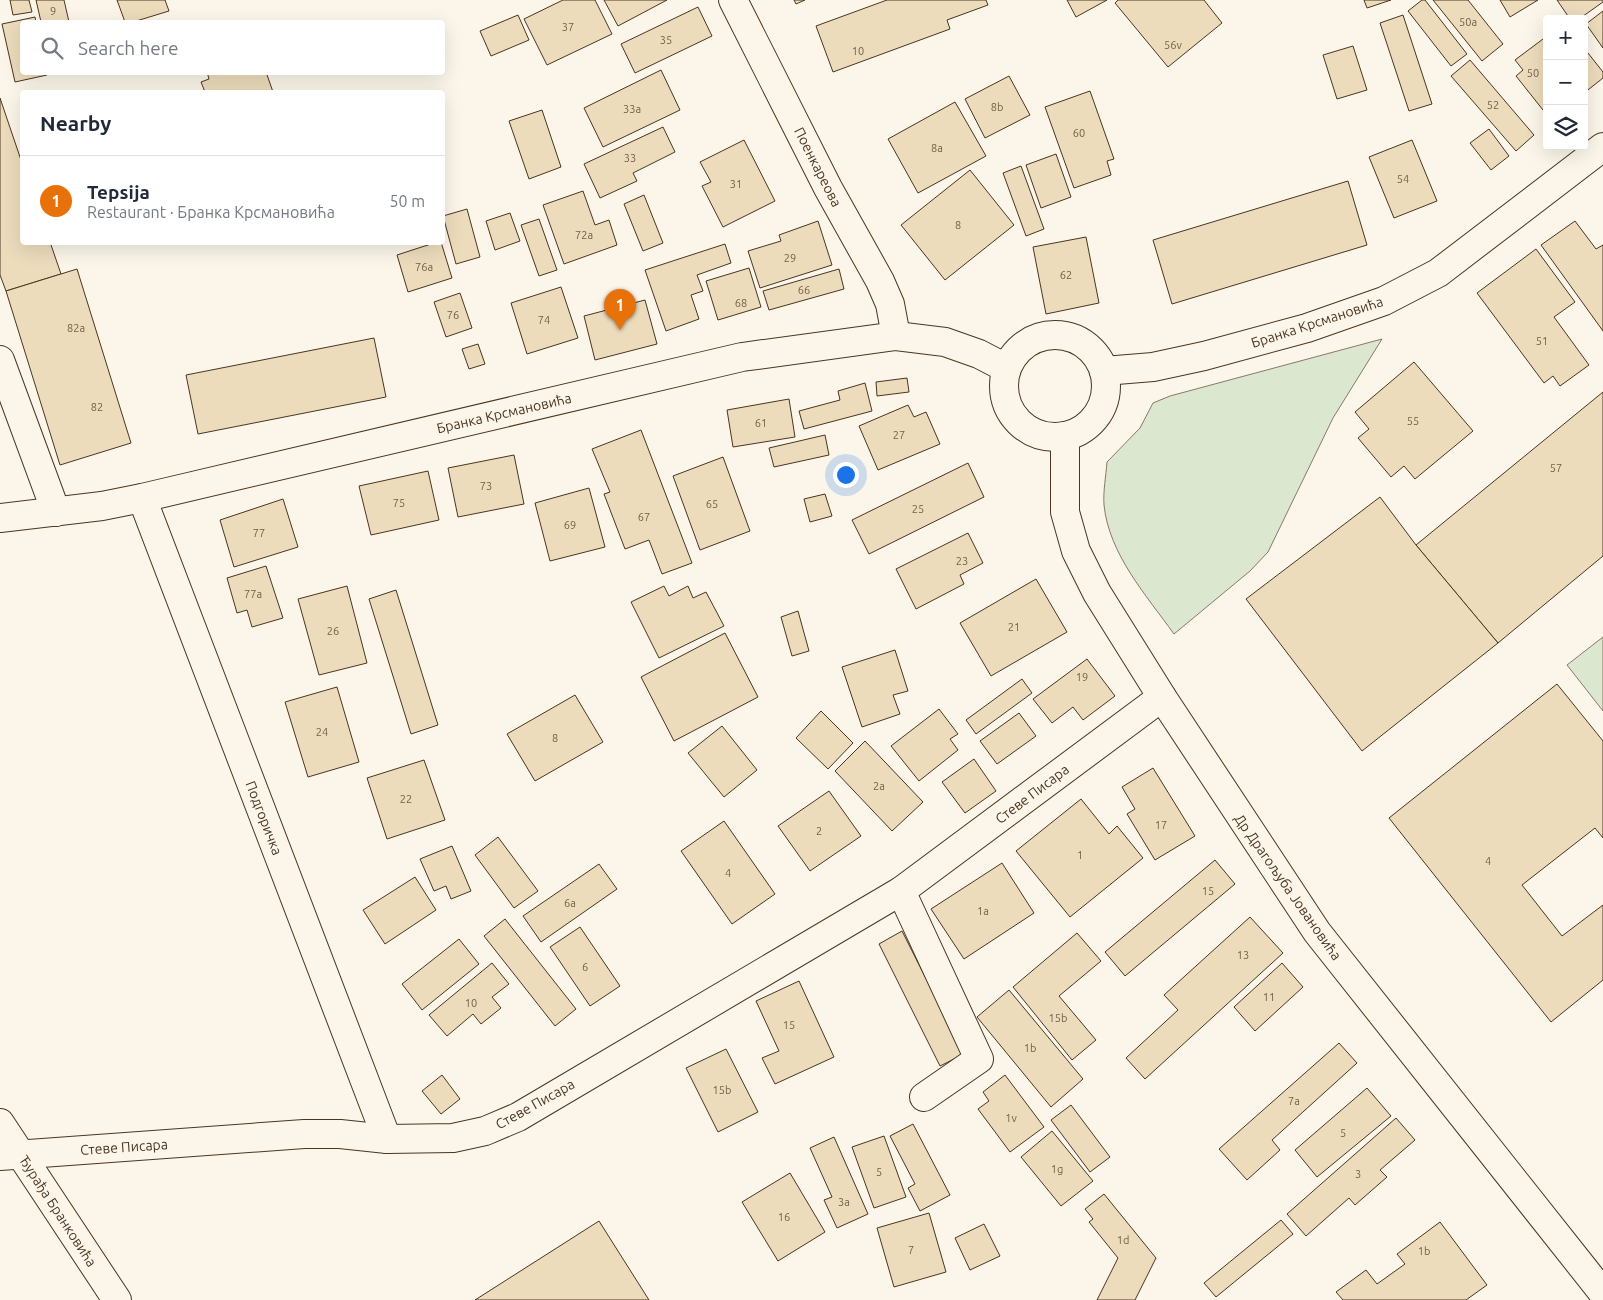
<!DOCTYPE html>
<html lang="en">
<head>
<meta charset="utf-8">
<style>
  body { margin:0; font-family:Ubuntu,sans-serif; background:#f2f2f3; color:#1f2937 }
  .controls { position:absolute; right:15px; top:15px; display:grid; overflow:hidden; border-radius:5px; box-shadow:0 5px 20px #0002 }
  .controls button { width:45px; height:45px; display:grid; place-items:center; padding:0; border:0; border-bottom:1px solid #e0e1e3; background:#fff; color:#1f2937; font:25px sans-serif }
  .you { position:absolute; left:845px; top:474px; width:18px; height:18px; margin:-12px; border:4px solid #fff; border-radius:50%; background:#1a73e8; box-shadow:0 0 0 8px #1a73e833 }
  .badge { display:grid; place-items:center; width:32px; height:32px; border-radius:50%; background:#0b8043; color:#fff; font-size:16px; font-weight:700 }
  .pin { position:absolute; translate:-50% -41px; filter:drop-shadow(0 1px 2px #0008) }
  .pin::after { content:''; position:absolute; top:26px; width:18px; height:15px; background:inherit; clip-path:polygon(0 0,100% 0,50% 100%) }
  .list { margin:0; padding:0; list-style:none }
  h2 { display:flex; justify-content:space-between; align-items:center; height:65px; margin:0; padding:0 20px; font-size:21px }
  h2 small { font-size:16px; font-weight:400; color:#747a83 }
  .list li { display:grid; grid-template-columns:32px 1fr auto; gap:15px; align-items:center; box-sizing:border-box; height:90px; padding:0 20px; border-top:1px solid #e0e1e3 }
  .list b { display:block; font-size:19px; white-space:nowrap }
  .list p { margin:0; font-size:16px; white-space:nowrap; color:#747a83 }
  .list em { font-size:16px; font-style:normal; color:#747a83 }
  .icon { flex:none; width:28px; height:28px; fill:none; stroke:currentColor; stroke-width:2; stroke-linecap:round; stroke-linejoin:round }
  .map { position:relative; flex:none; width:1603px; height:1300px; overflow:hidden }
  .search { position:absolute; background:#fff; box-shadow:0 5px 20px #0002; left:20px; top:20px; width:425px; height:55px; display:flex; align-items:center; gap:12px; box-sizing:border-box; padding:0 18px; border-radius:5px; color:#747a83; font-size:19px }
  .panel { position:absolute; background:#fff; box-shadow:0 5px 20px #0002; left:20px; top:90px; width:425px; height:155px; border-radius:5px }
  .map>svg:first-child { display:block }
  .green { fill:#dce7d0; stroke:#887966 }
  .building { fill:#ecdcbc; stroke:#4a3520 }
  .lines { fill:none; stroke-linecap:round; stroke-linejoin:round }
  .minor-casing { stroke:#4a3520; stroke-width:30 }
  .tertiary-casing { stroke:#4a3520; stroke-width:30 }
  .secondary-casing { stroke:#4a3520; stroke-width:30 }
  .minor { stroke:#fbf6e9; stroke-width:28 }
  .tertiary { stroke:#fbf6e9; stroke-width:28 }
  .secondary { stroke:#fbf6e9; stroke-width:28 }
  .labels { text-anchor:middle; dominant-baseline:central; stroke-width:4; stroke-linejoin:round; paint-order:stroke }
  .number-label { font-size:11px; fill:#725f47 }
  .street-label { font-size:14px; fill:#4a3520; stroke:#fbf6e9 }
</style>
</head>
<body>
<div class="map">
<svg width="1603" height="1300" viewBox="0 0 1603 1300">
  <rect width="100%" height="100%" fill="#fbf6e9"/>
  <g class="green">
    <path d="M1382,339L1333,418L1268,552L1250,571L1174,634C1146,595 1109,554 1104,505C1103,491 1106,476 1107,462L1140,428L1153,403L1170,396Z"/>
    <polygon points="1603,637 1603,711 1567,665"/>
  </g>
  <g class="building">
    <polygon points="10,0 29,0 32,12 13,15"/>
    <polygon points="36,0 64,0 69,22 41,22"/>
    <polygon points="117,0 165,0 169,11 133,22 125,22"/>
    <polygon points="563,0 595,0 612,34 547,65 524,19"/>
    <polygon points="604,0 667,0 618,26"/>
    <polygon points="794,0 805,0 796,4"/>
    <polygon points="887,0 986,0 988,5 947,20 950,29 833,72 816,26"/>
    <polygon points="1067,0 1107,0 1076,17"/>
    <polygon points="1118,0 1204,0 1222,23 1168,67 1115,3"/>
    <polygon points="1364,0 1391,0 1367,8"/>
    <polygon points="1422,0 1425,0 1467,54 1451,66 1408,11"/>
    <polygon points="1433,0 1468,0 1503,44 1482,61"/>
    <polygon points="1500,0 1538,0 1510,17"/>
    <polygon points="1557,0 1603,0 1603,2 1579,19 1570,19"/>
    <polygon points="698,7 712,36 635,73 621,44"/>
    <polygon points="1603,11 1603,48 1586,24"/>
    <polygon points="518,15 529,40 491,56 480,31"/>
    <polygon points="1403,15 1432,104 1409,111 1380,23"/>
    <polygon points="35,17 36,22 22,22 22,72 47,72 47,75 15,82 2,24"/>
    <polygon points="1547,36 1547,115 1516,76 1523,70 1515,60"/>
    <polygon points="1353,46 1367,90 1337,99 1323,55"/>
    <polygon points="1584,48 1603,72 1603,78 1584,93"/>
    <polygon points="1470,60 1534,135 1516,151 1451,76"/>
    <polygon points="661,70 680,110 603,147 584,108"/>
    <polygon points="207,72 266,72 273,92 205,92 201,82 209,79"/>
    <polygon points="1009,76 1030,115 985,138 965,99"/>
    <polygon points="1090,91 1114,159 1107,161 1111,175 1074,188 1045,107"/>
    <polygon points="0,98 22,163 22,242 50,242 61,274 6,291 0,275"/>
    <polygon points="955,102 986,156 918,193 888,139"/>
    <polygon points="542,110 561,167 529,179 509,121"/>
    <polygon points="663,127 675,152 633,173 637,181 600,198 584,164"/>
    <polygon points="1489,129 1509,156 1491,170 1470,143"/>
    <polygon points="744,140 775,201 723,227 702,186 711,182 700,162"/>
    <polygon points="1412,140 1437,201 1394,218 1369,157"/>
    <polygon points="1056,154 1071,197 1041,208 1026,165"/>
    <polygon points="1021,166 1044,229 1026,236 1003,173"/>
    <polygon points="970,170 1014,225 945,280 901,225"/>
    <polygon points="1348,181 1367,245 1172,304 1153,240"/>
    <polygon points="583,191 595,225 609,220 617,245 564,264 543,205"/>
    <polygon points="644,195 663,243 643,251 624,204"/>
    <polygon points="467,209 480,257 456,264 443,216"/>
    <polygon points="510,213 520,241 495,250 486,221"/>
    <polygon points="539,219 557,270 539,276 521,225"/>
    <polygon points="818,221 832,265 760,288 748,251 781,241 779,235"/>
    <polygon points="1575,221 1596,249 1603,245 1603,331 1541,245"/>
    <polygon points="1086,237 1099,303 1046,314 1033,247"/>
    <polygon points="437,242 441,242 452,278 408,292 397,255"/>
    <polygon points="725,244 731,263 697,275 703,291 691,295 699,319 666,331 645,270"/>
    <polygon points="1536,249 1575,302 1554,317 1589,365 1560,386 1553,376 1544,383 1477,293"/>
    <polygon points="749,268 761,307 718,320 706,281"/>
    <polygon points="77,269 131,443 60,465 6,291"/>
    <polygon points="839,269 844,289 769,310 763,291"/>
    <polygon points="561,287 578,338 527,354 511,303"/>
    <polygon points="460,293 472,328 446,337 434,302"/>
    <polygon points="645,300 657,344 595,360 584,316"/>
    <polygon points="374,338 386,397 198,434 186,375"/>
    <polygon points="478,344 485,364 469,369 462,349"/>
    <polygon points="1414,362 1473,431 1415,479 1404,466 1391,477 1358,438 1369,429 1355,412"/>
    <polygon points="907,378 909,392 877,396 876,382"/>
    <polygon points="865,383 872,411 804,429 799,411 840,400 838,391"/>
    <polygon points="1603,392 1603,556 1498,643 1416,545"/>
    <polygon points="789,399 795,437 733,447 727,410"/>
    <polygon points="908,405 914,417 926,412 940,444 878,470 859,426"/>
    <polygon points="641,430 692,563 662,574 649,540 625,549 604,494 610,492 592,449"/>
    <polygon points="825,435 829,455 774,467 769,448"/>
    <polygon points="514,455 524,504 458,517 448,468"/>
    <polygon points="723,457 750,531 700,550 673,476"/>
    <polygon points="968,463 984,497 869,554 852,520"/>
    <polygon points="428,471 439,520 371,535 359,486"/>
    <polygon points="589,488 605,547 550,561 535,503"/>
    <polygon points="825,494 832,516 810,522 804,499"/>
    <polygon points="1380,497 1416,545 1498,643 1362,751 1246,599"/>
    <polygon points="283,499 298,547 234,567 220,520"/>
    <polygon points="968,533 983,563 960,575 964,584 916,609 896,569"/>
    <polygon points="266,566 283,618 252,627 247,610 237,613 227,578"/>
    <polygon points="1036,579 1067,632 991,676 960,623"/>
    <polygon points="347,586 367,663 319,675 298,599"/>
    <polygon points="664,586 669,596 688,586 693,598 706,592 724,626 659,658 631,602"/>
    <polygon points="396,590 438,725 411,734 369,599"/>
    <polygon points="798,611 809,651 792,656 781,617"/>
    <polygon points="725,633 758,697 674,741 641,677"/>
    <polygon points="895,650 908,691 893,695 900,714 862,727 842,667"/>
    <polygon points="1087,659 1115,696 1083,720 1073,707 1052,723 1033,699"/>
    <polygon points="1022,679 1032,693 976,734 966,720"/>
    <polygon points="1557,684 1603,741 1603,838 1595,828 1522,885 1562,936 1603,905 1603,980 1551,1022 1389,818"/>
    <polygon points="337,687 359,762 308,777 285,702"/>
    <polygon points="575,695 603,742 535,781 507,734"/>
    <polygon points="939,709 958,734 950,739 958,750 919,781 891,746"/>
    <polygon points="821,711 853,743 828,769 796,738"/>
    <polygon points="1019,713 1036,736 997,764 980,741"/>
    <polygon points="722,726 757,770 724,797 688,753"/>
    <polygon points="865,741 923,802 892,831 835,771"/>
    <polygon points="974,759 996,791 965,813 942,782"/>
    <polygon points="424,760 445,820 387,839 367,778"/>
    <polygon points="1153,768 1195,836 1155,860 1127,814 1135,809 1122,787"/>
    <polygon points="829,791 861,836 810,871 778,826"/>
    <polygon points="1081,799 1109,834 1117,826 1143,858 1070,917 1016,851"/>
    <polygon points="724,821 775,894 732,924 681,851"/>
    <polygon points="498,837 538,891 514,908 475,855"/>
    <polygon points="452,846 471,891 451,899 446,886 434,891 420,859"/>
    <polygon points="1215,860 1235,884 1125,976 1105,952"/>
    <polygon points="1002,863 1034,913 964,959 931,909"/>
    <polygon points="599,864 617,889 541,942 523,916"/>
    <polygon points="415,877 436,910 385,944 363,910"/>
    <polygon points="1250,917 1283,953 1145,1079 1126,1058 1178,1010 1164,995"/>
    <polygon points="505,919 576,1009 555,1026 484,936"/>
    <polygon points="580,927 620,986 590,1006 550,947"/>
    <polygon points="902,931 964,1054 940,1066 879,944"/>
    <polygon points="1077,933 1101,961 1059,996 1096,1040 1072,1060 1013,987"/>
    <polygon points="459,939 479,964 422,1010 402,984"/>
    <polygon points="492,963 509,984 492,997 501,1008 481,1024 473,1014 447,1036 429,1015"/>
    <polygon points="1282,963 1303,987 1255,1031 1234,1007"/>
    <polygon points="799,981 834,1057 775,1084 762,1058 779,1051 756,1001"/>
    <polygon points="1009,990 1083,1079 1051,1107 977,1017"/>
    <polygon points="1339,1043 1357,1063 1272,1140 1280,1150 1247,1180 1219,1149"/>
    <polygon points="726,1049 758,1112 718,1132 686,1068"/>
    <polygon points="442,1075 460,1099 441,1114 422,1091"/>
    <polygon points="1005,1075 1044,1127 1010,1152 978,1109 989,1101 983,1092"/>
    <polygon points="1367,1088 1391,1116 1317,1177 1295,1150"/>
    <polygon points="1071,1105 1110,1157 1090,1172 1051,1120"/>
    <polygon points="1396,1118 1415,1140 1380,1170 1387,1177 1355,1205 1349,1198 1306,1236 1287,1214"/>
    <polygon points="913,1124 950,1195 920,1211 908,1188 915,1184 890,1136"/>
    <polygon points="1052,1131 1093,1181 1061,1206 1021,1157"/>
    <polygon points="884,1136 906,1197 874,1208 852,1147"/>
    <polygon points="834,1137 868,1214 837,1228 824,1200 832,1197 810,1148"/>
    <polygon points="790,1173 825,1232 778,1261 742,1202"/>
    <polygon points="1104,1194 1156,1258 1135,1300 1097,1300 1118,1258 1089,1222 1093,1219 1085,1209"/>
    <polygon points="929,1213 946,1272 894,1287 877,1228"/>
    <polygon points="1281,1220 1293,1234 1216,1297 1204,1283"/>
    <polygon points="599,1221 649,1300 475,1300"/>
    <polygon points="1440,1222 1487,1285 1466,1300 1343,1300 1336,1292 1366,1270 1377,1284 1405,1264 1397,1254"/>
    <polygon points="984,1224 1000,1256 970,1270 955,1238"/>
  </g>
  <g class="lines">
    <g class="minor-casing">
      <g id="minor">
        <polyline points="733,0 828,188 880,281 890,304 896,336"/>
        <polyline points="0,360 56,512"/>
        <polyline points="142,498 387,1139"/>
        <polyline points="901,891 979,1059 924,1097"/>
        <polyline points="0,1156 304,1134 340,1134 387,1139 453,1138 485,1131 518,1117 901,891 1162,697"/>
      </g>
    </g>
    <g class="tertiary-casing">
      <g id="tertiary">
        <circle cx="1055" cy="386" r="51"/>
        <polyline points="1104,371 1153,367 1204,356 1307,328 1384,301 1438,273 1603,147"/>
        <polyline points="1065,436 1065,512 1076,551 1097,593 1162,697 1317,932 1603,1293"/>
        <polyline points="0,518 102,506 142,498 742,357 896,336 945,342 979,354 1006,368"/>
      </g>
    </g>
    <g class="secondary-casing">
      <polyline id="secondary" points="0,1123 117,1300"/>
    </g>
    <use href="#minor" class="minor"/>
    <use href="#tertiary" class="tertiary"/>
    <use href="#secondary" class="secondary"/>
  </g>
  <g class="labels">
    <g class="number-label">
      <text x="53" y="11">9</text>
      <text x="1468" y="22">50a</text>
      <text x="568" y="27">37</text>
      <text x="666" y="40">35</text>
      <text x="1173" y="45">56v</text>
      <text x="858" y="51">10</text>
      <text x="1533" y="73">50</text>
      <text x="1493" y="105">52</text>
      <text x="997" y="107">8b</text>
      <text x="632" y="109">33a</text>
      <text x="1079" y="133">60</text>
      <text x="937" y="148">8a</text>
      <text x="630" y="158">33</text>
      <text x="1403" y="179">54</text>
      <text x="736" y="184">31</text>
      <text x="958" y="225">8</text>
      <text x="584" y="235">72a</text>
      <text x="790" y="258">29</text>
      <text x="424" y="267">76a</text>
      <text x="1066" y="275">62</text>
      <text x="804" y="290">66</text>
      <text x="741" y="303">68</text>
      <text x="453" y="315">76</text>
      <text x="544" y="320">74</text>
      <text x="76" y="328">82a</text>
      <text x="1542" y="341">51</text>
      <text x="97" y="407">82</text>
      <text x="1413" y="421">55</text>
      <text x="761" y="423">61</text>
      <text x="899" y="435">27</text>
      <text x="1556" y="468">57</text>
      <text x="486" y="486">73</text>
      <text x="399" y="503">75</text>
      <text x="712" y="504">65</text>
      <text x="918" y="509">25</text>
      <text x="644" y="517">67</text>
      <text x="570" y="525">69</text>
      <text x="259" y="533">77</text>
      <text x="962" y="561">23</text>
      <text x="253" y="594">77a</text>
      <text x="1014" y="627">21</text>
      <text x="333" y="631">26</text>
      <text x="1082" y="677">19</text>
      <text x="322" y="732">24</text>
      <text x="555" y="738">8</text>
      <text x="879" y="786">2a</text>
      <text x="406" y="799">22</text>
      <text x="1161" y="825">17</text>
      <text x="819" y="831">2</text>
      <text x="1080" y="855">1</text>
      <text x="1488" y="861">4</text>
      <text x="728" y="873">4</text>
      <text x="1208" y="891">15</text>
      <text x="570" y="903">6a</text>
      <text x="983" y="911">1a</text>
      <text x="1243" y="955">13</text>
      <text x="585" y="967">6</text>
      <text x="1269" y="997">11</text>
      <text x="471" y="1003">10</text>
      <text x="1058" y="1018">15b</text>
      <text x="789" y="1025">15</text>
      <text x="1030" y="1048">1b</text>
      <text x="722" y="1090">15b</text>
      <text x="1294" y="1101">7a</text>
      <text x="1011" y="1118">1v</text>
      <text x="1343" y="1133">5</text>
      <text x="1057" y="1169">1g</text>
      <text x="879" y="1172">5</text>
      <text x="1358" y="1174">3</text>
      <text x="844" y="1202">3a</text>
      <text x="784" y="1217">16</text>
      <text x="1123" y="1240">1d</text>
      <text x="911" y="1250">7</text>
      <text x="1424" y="1251">1b</text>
    </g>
    <g class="street-label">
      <text transform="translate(818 167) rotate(63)">Поенкареова</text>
      <text transform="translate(1317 322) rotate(-18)">Бранка Крсмановића</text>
      <text transform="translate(504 413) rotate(-13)">Бранка Крсмановића</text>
      <text transform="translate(1032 794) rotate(-37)">Стеве Писара</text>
      <text transform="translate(264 818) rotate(69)">Подгоричка</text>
      <text transform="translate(1288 887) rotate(55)">Др Драгољуба Јовановића</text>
      <text transform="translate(535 1104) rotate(-29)">Стеве Писара</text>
      <text transform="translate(124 1147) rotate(-4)">Стеве Писара</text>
      <text transform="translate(58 1211) rotate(57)">Ђурађа Бранковића</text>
    </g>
  </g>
</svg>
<div class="controls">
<button>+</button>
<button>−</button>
<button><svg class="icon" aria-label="layers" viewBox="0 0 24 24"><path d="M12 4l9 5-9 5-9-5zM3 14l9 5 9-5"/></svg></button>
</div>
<div class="you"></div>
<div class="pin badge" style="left:620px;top:330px;background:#e8710a">1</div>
<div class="search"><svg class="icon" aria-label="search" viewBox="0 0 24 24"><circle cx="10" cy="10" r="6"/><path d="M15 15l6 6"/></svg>Search here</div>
<section class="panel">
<h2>Nearby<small></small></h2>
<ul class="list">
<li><span class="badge" style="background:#e8710a">1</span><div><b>Tepsija</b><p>Restaurant · Бранка Крсмановића</p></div><em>50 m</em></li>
</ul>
</section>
</div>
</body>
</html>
